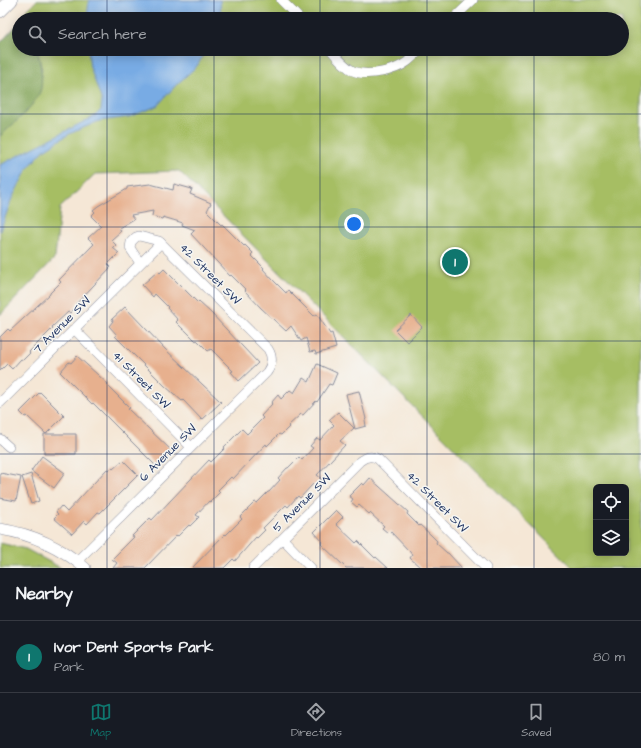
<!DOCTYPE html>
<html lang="en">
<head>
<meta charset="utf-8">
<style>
  body { margin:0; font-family:"Architects Daughter",sans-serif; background:#242831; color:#f1f3f6 }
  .controls { position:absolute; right:12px; bottom:12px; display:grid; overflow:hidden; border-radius:6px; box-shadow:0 2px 10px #0003 }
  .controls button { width:36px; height:36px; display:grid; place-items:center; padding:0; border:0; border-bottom:1px solid #363941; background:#171b24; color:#f1f3f6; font:20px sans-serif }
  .you { position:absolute; left:354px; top:224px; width:14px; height:14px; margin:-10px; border:3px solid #fff; border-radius:50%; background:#1a73e8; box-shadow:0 0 0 6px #1a73e833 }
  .badge { display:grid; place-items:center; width:26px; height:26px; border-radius:50%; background:#0f766e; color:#fff; font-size:13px; font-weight:700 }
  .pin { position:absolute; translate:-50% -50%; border:2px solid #fff; box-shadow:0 1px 4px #0006 }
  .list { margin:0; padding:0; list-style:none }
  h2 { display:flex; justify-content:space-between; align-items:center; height:52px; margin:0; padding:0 16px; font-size:17px }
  h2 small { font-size:13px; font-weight:400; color:#9ea1a6 }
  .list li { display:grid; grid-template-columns:26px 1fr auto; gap:12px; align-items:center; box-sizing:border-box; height:72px; padding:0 16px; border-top:1px solid #363941 }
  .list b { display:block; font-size:15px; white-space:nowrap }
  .list p { margin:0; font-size:13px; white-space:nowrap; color:#9ea1a6 }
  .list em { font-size:13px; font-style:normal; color:#9ea1a6 }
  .icon { flex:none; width:22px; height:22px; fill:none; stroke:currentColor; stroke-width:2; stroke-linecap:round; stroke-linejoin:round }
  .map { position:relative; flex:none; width:641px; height:568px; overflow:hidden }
  .search { position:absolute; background:#171b24; box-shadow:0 2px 10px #0003; left:12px; right:12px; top:12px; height:44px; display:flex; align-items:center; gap:10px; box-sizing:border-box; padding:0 14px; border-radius:22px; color:#9ea1a6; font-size:15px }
  .sheet { height:124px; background:#171b24 }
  nav { display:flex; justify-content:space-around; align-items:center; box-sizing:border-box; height:56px; border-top:1px solid #363941; background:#171b24; font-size:11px; color:#9ea1a6 }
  nav a { display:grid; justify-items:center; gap:2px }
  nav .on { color:#0f766e }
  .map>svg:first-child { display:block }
  .green { fill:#a6be64; stroke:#607661; fill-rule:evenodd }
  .forest { fill:#84a55a; stroke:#506a5c }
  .water { fill:#78abe4; stroke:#4a6da1 }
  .building { fill:#e7b08e }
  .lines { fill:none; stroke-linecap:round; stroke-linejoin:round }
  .minor-casing { stroke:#888b9a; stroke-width:10 }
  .tertiary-casing { stroke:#888b9a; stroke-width:12 }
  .secondary-casing { stroke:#888b9a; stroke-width:14 }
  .minor { stroke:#fff; stroke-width:9 }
  .tertiary { stroke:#fff; stroke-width:11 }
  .secondary { stroke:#fff; stroke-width:13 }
  .grid { fill:none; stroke:#1b2f5e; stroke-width:1; stroke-opacity:0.55 }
  .labels { text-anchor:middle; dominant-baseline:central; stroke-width:3; stroke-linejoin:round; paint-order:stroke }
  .street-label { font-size:12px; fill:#1b2f5e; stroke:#f6f6f2 }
</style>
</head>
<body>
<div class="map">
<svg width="641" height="568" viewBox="0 0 641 568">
  <rect width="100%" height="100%" fill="#f6f6f2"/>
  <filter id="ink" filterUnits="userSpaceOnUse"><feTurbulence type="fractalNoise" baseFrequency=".025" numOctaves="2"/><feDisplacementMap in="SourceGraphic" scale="8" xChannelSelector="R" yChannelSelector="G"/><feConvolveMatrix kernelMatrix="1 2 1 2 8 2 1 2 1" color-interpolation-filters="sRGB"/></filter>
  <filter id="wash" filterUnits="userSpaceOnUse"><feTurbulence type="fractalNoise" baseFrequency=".012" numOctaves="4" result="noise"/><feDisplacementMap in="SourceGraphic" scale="16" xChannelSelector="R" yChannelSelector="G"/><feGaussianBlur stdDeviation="0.9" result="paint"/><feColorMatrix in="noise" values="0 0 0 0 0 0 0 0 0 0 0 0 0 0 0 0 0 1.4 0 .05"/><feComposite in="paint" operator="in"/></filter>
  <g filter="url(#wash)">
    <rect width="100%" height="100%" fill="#f5e7d6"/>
    <g class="green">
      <path d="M37,0H641V568H573L179,171L95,174L60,208L55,258L0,315V136L28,110L42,70L37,49H622V19H24L26,17L23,14ZM596,487H626V553H596Z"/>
      <polygon points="0,543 26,549 61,568 0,568"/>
    </g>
    <path class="forest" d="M18,24L19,49H37C40,61 44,81 40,92C34,107 12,125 0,136V43Z"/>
    <g class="water">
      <polygon points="89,0 220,0 221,19 87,19"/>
      <polygon points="88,49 207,49 197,66 176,85 157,106 129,117 99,121 69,134 44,150 28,168 12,198 0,231 0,165 95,116 101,110 102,101 90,67"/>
    </g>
    <g id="blocks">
      <g class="building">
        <polygon points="150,184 173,190 174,184 192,189 190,194 211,203 207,211 221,225 222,224 244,246 245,245 253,253 251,255 264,268 263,269 273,280 286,293 288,290 314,316 317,314 330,334 332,333 336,348 316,354 315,351 310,352 306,338 301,341 291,326 286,331 261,308 245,291 246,290 231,275 230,276 191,234 195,230 182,225 183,223 163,217 162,219 152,216 153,211 131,215 134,219 119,228 121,231 111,240 116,245 113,248 119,253 108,264 111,267 76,304 77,305 70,313 68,312 52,327 53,328 29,352 30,353 23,360 21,359 12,369 7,364 0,371 0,337 8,329 10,331 50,294 50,293 61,282 59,280 94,244 88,238 101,226 91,216 95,212 93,210 98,206 127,189 127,187"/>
        <polygon points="164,269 198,303 199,302 211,313 258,363 239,381 231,372 233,371 211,349 208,351 197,340 196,341 185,330 184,330 176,322 178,320 167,308 168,307 155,294 153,297 142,285 158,271 160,273"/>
        <polygon points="125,307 165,349 221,402 202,420 183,400 182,401 165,386 115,336 117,335 109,326 113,321 112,319"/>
        <polygon points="411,315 422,327 407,342 395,330"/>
        <polygon points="77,356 108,384 107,385 130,408 128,409 171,450 156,466 93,403 92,404 60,372 69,362 71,363"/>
        <polygon points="317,364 337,373 332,385 329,384 317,402 316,401 303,415 301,414 288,426 289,427 281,435 279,434 267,446 266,444 233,479 231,477 218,490 220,492 210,502 209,501 196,515 199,517 190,526 189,525 178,536 177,535 145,568 113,568 117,563 112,559 134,537 132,536 150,518 152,520 209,460 211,462 225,448 224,447 242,429 247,434 263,418 261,416 272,404 271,403 278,395 281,399 290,390 294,393 303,378 309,382"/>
        <polygon points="359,391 366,419 365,420 366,426 355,429 346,394"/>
        <polygon points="40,392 64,416 46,434 76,434 76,454 44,454 44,434 46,434 27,416 25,417 20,412"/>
        <polygon points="338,412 354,428 340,441 345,445 317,475 322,479 315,486 313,484 300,498 298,496 288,507 286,505 263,528 265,530 257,538 256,537 235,561 233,559 224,568 192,568 225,534 226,535 242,519 240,517 255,502 257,503 268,492 269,492 280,480 278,478 287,468 288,468 299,457 302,460 313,448 310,446 317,438 320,440 334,425 329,420"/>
        <polygon points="42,456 65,473 54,488 31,471"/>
        <polygon points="123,460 138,475 100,513 98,512 87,524 84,521 72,534 54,518 58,514 56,512 61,506 67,512 107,469 109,470 112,468 113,469"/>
        <polygon points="0,473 21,477 16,501 0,498"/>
        <polygon points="31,474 39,501 31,504 22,477"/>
        <polygon points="370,478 408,512 407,514 419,526 420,525 431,535 437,541 436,543 447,553 448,553 462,568 421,568 410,558 412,555 410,552 390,531 388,533 382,528 384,526 370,513 369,514 359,505 357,507 351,502 353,499 349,496 362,483 364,485"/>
        <polygon points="336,510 343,517 336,524 356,543 358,541 375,558 376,557 388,568 346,568 321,544 323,542 314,532"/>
      </g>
    </g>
  </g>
  <g filter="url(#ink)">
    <use href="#blocks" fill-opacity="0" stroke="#888b9a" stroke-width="1"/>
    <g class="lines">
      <g class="minor-casing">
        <g id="minor">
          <polyline points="281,0 300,19"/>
          <polyline points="453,19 473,0"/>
          <path d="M330,49C336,56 344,66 353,71C367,77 395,71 407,62C412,58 417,53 421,49"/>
          <polyline points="74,329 191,447"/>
          <polyline points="0,403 161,243"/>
          <polyline points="0,439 9,447"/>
          <polyline points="283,539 311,568"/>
          <path d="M77,561L267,372C272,365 273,357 268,349L159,241L139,236L136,237L131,242L130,248L140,263"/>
          <path d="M253,568L360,461C365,457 372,455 378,459L486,568"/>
        </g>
      </g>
      <g class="tertiary-casing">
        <path id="tertiary" d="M0,529C31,534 61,547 85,568"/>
      </g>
      <g class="secondary-casing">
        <polyline id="secondary" points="0,11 11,0"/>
      </g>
      <use href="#minor" class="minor"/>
      <use href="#tertiary" class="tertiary"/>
      <use href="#secondary" class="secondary"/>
    </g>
  </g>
  <path class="grid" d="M107,0V19M214,0V19M320,0V19M427,0V19M534,0V19M107,49V568M214,49V568M320,49V568M427,49V568M534,49V568M0,114H641M0,227H641M0,341H641M0,454H641"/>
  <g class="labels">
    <g class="street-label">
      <text transform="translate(210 274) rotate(45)">42 Street SW</text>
      <text transform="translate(62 325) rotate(-45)">7 Avenue SW</text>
      <text transform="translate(141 380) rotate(45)">41 Street SW</text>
      <text transform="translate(168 453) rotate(-45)">6 Avenue SW</text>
      <text transform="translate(437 502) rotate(45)">42 Street SW</text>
      <text transform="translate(302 503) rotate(-45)">5 Avenue SW</text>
    </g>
  </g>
</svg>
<div class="controls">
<button><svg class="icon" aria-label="locate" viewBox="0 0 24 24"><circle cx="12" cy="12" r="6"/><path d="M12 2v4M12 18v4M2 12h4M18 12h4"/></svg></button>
<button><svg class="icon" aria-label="layers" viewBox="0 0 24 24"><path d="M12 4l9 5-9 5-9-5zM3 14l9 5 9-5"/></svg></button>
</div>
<div class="you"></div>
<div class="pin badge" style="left:455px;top:262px">1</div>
<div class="search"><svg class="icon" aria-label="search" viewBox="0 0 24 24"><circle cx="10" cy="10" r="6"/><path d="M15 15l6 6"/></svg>Search here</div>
</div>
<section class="sheet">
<h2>Nearby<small></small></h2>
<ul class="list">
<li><span class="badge">1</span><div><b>Ivor Dent Sports Park</b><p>Park</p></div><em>80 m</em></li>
</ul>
</section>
<nav>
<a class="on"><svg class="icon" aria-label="map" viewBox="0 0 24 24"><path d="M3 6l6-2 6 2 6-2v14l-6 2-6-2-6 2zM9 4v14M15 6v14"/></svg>Map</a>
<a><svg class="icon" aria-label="directions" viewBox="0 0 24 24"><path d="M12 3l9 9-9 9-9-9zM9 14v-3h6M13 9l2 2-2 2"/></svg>Directions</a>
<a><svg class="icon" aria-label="saved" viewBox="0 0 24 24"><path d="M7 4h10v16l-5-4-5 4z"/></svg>Saved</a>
</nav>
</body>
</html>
